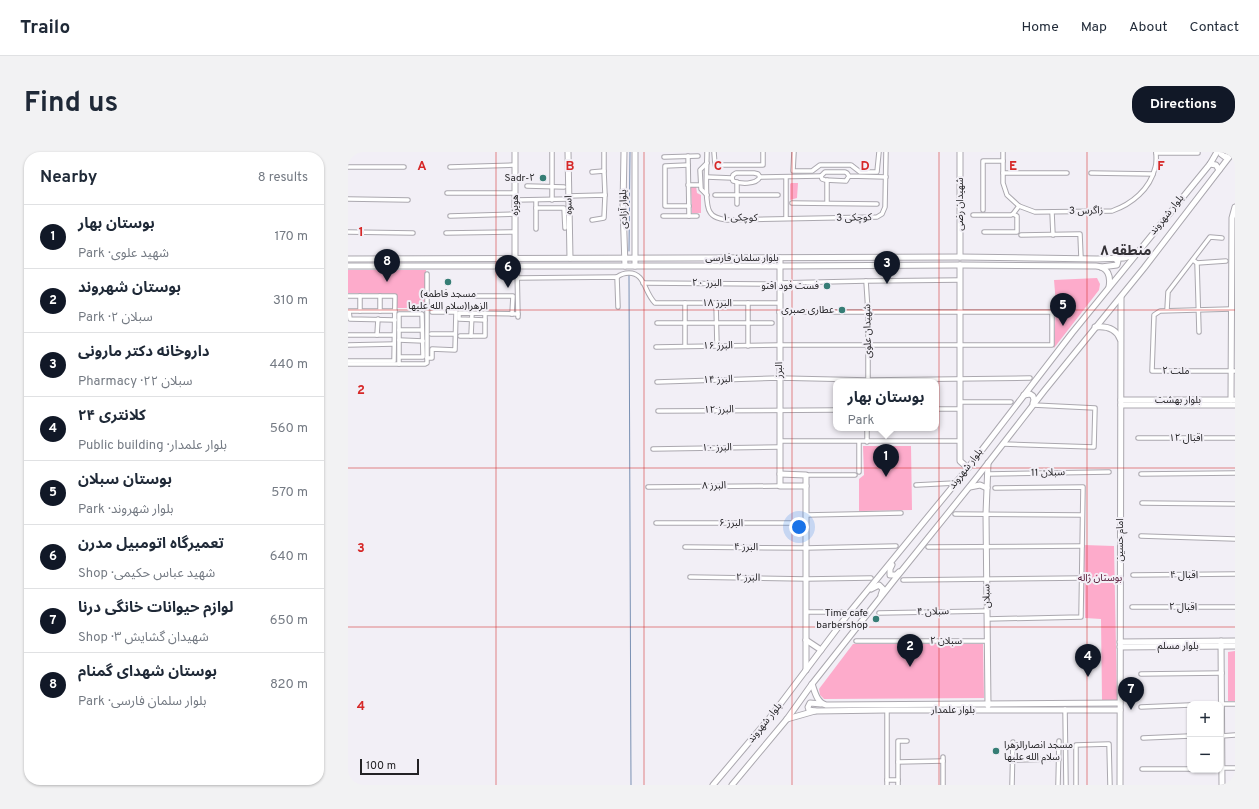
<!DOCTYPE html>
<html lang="en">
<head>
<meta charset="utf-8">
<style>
  body { margin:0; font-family:Overpass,"Noto Sans Arabic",sans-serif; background:#f2f2f3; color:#1f2937 }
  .controls { position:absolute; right:12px; bottom:12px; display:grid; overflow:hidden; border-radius:8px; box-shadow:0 1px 3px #0004 }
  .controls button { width:36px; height:36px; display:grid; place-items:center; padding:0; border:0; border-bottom:1px solid #e0e1e3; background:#fff; color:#1f2937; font:20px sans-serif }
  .scale { position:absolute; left:12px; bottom:10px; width:59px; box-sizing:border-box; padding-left:4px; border:2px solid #232225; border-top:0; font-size:11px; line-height:14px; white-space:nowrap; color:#232225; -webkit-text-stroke:3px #f2eff6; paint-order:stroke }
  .you { position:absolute; left:451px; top:375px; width:14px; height:14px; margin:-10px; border:3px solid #fff; border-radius:50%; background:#1a73e8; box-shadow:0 0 0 6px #1a73e833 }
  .badge { display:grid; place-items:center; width:26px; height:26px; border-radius:50%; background:#111827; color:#fff; font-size:13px; font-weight:700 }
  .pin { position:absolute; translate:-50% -33px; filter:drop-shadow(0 1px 2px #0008) }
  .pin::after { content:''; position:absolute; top:21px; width:14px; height:12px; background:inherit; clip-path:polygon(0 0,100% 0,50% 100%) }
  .popup { position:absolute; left:485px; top:227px; width:106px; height:52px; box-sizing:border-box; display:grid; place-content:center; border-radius:8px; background:#fff; filter:drop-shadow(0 1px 3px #0005); font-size:13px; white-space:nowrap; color:#747a83 }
  .popup b { font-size:15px; color:#1f2937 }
  .popup::after { content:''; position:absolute; left:50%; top:100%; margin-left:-8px; border:8px solid transparent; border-top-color:#fff }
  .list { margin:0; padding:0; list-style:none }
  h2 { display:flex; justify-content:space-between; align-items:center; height:52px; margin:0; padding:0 16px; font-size:17px }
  h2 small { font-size:13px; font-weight:400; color:#747a83 }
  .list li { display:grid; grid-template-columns:26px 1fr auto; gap:12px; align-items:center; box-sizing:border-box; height:64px; padding:0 16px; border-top:1px solid #e0e1e3 }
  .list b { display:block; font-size:15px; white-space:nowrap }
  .list p { margin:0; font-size:13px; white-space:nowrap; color:#747a83 }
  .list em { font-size:13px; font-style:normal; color:#747a83 }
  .map { position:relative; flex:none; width:887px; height:633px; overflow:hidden; border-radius:16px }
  header { display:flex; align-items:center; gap:24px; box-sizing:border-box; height:56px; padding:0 20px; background:#fff; border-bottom:1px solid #e0e1e3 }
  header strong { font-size:19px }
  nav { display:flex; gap:22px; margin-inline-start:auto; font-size:14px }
  .intro { display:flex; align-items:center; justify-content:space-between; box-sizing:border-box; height:96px; padding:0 24px }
  h1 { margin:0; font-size:28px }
  .button { padding:10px 18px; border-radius:16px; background:#111827; color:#fff; font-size:14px; font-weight:700 }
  main { display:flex; gap:24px; padding:0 24px }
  aside { flex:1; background:#fff; border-radius:16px; box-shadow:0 1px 3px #0004 }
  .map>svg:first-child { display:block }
  .green { fill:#fdabcb }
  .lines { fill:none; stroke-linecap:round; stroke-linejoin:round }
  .stream { stroke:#7990b3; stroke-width:1 }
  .street-casing { stroke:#aba8af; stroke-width:5.5 }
  .secondary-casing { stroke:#aba8af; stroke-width:7 }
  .street { stroke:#fff; stroke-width:3.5 }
  .secondary { stroke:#fff; stroke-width:5 }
  .grid { fill:none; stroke:#d62828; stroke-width:1; stroke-opacity:0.55 }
  .poi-dot { fill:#367d75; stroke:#f2eff6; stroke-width:1.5 }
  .labels { text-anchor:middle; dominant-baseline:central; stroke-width:4; stroke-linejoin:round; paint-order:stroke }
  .poi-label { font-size:10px; fill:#232225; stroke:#f2eff6; text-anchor:end }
  .street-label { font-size:10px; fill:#232225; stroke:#f2eff6 }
  .park-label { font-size:10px; fill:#4e112f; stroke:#f2eff6 }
  .district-label { font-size:14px; font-weight:bold; fill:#343137; stroke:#f2eff6 }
  .grid-label { font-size:13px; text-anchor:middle; font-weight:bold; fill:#d62828; stroke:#f2eff6; stroke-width:4; stroke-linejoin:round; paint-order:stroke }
</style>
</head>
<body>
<header>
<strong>Trailo</strong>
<nav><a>Home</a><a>Map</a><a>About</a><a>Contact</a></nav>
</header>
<div class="intro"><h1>Find us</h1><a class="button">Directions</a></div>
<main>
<aside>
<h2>Nearby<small>8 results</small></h2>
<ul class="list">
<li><span class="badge">1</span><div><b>بوستان بهار</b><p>Park · شهید علوی</p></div><em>170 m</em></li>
<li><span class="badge">2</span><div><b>بوستان شهروند</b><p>Park · سبلان ۲</p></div><em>310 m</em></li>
<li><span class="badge">3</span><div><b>داروخانه دکتر مارونی</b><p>Pharmacy · سبلان ۲۲</p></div><em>440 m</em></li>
<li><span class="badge">4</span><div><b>کلانتری ۲۴</b><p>Public building · بلوار علمدار</p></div><em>560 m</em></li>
<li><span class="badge">5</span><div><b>بوستان سبلان</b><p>Park · بلوار شهروند</p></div><em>570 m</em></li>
<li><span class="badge">6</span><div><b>تعمیرگاه اتومبیل مدرن</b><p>Shop · شهید عباس حکیمی</p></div><em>640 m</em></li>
<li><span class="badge">7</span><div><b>لوازم حیوانات خانگی درنا</b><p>Shop · شهیدان گشایش ۳</p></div><em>650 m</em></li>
<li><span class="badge">8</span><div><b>بوستان شهدای گمنام</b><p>Park · بلوار سلمان فارسی</p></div><em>820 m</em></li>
</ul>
</aside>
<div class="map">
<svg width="887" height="633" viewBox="0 0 887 633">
  <rect width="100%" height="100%" fill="#f2eff6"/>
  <g class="green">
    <polygon points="443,31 450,31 449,46 442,48 442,32"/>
    <polygon points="343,34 348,34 349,41 353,43 353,61 344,61"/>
    <polygon points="0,118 78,118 78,156 49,156 49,142 0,141"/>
    <polygon points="749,126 752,132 751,138 706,196 708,152 706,128"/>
    <polygon points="515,294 563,294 564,358 511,359 511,327 516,323"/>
    <polygon points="736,393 766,394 769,548 754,548 753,467 737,466"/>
    <polygon points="505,492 635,492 636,546 476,547 472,543 471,537"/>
    <polygon points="887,499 887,549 880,549 880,500"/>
  </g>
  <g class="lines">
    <g class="stream">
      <polyline points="281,99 282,0"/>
      <polyline points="281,122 283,633"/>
    </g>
    <g class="street-casing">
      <g id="street">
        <polyline points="204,0 204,48"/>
        <polyline points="256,0 256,19"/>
        <path d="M359,0C359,12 356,52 362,60C365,66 373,67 379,68L529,65L534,62L537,55L538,0"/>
        <polyline points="366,0 367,13 415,13 415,0"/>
        <polyline points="446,0 445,19 464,19 472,13 503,13 512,20 529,20 531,0"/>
        <path d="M655,0V31L659,43L671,54L687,60L764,59C784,52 802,37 807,16C809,11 808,5 808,0"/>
        <polyline points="808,1 850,1"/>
        <polyline points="340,4 341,64"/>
        <polyline points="316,5 350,4"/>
        <polyline points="340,13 317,14 317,54 341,54"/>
        <polyline points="0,15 56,15"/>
        <polyline points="102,15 167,13"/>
        <polyline points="244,20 256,19 257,43"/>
        <path d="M388,21H406L410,22L412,25C408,33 392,32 385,29L384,26L385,23Z"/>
        <polyline points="655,21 719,21"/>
        <polyline points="743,21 805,22"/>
        <polyline points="501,24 498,29 477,28 474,27 473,24 477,20 497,20 499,21 501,24 538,25"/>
        <polyline points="359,25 384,26"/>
        <polyline points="412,25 473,24"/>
        <polyline points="479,28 479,51"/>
        <polyline points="340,33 352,33"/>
        <polyline points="179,34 216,35"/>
        <polyline points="99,41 167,41"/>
        <polyline points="359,43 353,37 352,18 359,11"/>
        <polyline points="367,43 430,43"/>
        <polyline points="220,44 257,43 256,66 244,68"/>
        <polyline points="0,47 60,48"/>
        <polyline points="167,48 221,47"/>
        <polyline points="444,51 529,52"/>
        <polyline points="389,52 389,30"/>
        <polyline points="188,56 216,56 217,76"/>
        <polyline points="635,58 635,9 655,9"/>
        <polyline points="704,60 705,83"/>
        <polyline points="625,63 663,63 665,62 671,54"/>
        <polyline points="102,64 167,62"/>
        <polyline points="315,64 349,64"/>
        <polyline points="438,66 438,25"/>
        <polyline points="188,77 188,48"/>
        <polyline points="0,80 65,81"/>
        <polyline points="636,80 669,80 669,64 665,62"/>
        <polyline points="98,81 167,80"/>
        <polyline points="673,83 732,82 733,106"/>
        <polyline points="845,108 849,111 851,180"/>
        <polyline points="849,111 878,109"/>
        <polyline points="169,114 170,165"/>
        <path d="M269,125C273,122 276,121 281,121C297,121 296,140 307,151H431"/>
        <polyline points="170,126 269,125 270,155"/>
        <polyline points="518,129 520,160 520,230"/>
        <polyline points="295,131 424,132"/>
        <polyline points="431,131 518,129 612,128"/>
        <polyline points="0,144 47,144 46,209 0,209"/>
        <polyline points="12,144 12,159"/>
        <polyline points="32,144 32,159"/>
        <polyline points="112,144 165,144 164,162"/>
        <polyline points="368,151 369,194"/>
        <polyline points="883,157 812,159 806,163 804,219 887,219"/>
        <polyline points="819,158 820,140 862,85 874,86"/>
        <polyline points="47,168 2,167 1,159 47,159"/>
        <polyline points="137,168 111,167 111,161 170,162"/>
        <polyline points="309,171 424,171"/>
        <polyline points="51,178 74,178"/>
        <polyline points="83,182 107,182"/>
        <polyline points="0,183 46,183"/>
        <polyline points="29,183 30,167"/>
        <polyline points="112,184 137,184 137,161"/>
        <polyline points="123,184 124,161"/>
        <polyline points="51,188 75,189"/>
        <polyline points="0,193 46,192"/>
        <polyline points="337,194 337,151"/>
        <polyline points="400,194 400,151"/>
        <polyline points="308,195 431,193 704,193 704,160 431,160"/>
        <path d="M51,205H75L74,162H51C51,179 51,195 51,212"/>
        <polyline points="79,206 84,206 84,197 107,198 108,160 84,160"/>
        <polyline points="0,212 77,212 79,211 79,122"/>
        <polyline points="309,230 431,226 520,228 682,226"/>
        <polyline points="612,250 663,250"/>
        <polyline points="588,257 612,257"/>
        <polyline points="310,259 488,258"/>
        <polyline points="790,286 887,286"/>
        <polyline points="432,289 612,289"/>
        <polyline points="519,290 519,276"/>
        <polyline points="655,292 746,295 747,256 685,253"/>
        <polyline points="305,297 432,295"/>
        <polyline points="511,320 511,290"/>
        <polyline points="640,322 761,320"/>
        <polyline points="793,322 887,321"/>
        <polyline points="458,323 507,323"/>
        <polyline points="568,333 607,331"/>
        <polyline points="300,335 432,334"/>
        <polyline points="794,351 887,352"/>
        <polyline points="607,362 734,363"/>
        <polyline points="458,363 553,361"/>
        <polyline points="308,371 458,371"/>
        <polyline points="793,384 887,387"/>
        <polyline points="337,395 458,396 548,394"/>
        <polyline points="580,395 734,394"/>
        <polyline points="785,423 887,422"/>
        <polyline points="342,425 458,427 523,426"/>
        <polyline points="555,428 734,426"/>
        <polyline points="784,455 887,455"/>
        <polyline points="459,460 494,460"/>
        <polyline points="531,461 639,459"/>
        <polyline points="639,467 733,465 735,335 647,336"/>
        <polyline points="508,489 639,489"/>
        <polyline points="793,522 874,521"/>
        <polyline points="872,552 887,552"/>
        <polyline points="793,555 842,553"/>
        <polyline points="717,557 718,633"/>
        <polyline points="539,558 539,633"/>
        <polyline points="873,584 887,583"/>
        <polyline points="795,586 842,584"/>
        <polyline points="595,605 595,633"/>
        <polyline points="664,608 711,607"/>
        <polyline points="550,610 595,609"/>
        <polyline points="873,616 887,616"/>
        <polyline points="794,617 842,617"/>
        <polyline points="539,628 550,628"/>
        <polyline points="550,633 550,589 559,589"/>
        <polyline points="664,633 665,590"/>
        <polyline points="710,633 711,589"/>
        <polyline points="728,633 728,593 761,592 762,633"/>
      </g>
    </g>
    <g class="secondary-casing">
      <g id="secondary">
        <polyline points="220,0 222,106"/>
        <polyline points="276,0 275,54 277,114"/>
        <polyline points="287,0 287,114"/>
        <polyline points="612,0 612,105"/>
        <polyline points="873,0 873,2 877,5 882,4"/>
        <polyline points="862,12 868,13 871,18"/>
        <polyline points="432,106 432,334 458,334"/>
        <polyline points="0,107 612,105 749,107 776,106 786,103"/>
        <polyline points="167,107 167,0"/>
        <polyline points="612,113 612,309 620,316"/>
        <path d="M0,114H432L612,113L748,114C760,115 763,124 761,135"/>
        <polyline points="753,115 769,113 770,109 766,106"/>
        <path d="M747,175C757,174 768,176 772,187"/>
        <polyline points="676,243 682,242 685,244 686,248 685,251"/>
        <polyline points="773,248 887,248"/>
        <polyline points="883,248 884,66 887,55"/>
        <polyline points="773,253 887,253"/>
        <polyline points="432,322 458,323 458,518"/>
        <polyline points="622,335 632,333 639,336"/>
        <polyline points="544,413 542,417 542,423 548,423 551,420"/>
        <polyline points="523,437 531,433 535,437 533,443"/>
        <polyline points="458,488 473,498"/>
        <polyline points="873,489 874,633"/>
        <polyline points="772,490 887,489"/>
        <polyline points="772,495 887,494"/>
        <path d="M464,532C467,540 469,551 478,553L772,551"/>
        <polyline points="640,554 638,362 640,311"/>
        <polyline points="467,559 461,558 460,555 462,551 473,552"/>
        <polyline points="439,567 467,559 539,558 772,558"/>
        <polyline points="365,633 424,563 501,461 620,316 724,181 862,12 869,0"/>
        <polyline points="384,633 439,567 464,532 547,427 630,324 696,239 796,116 885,0"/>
        <polyline points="772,633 773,145"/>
      </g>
    </g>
    <use href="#street" class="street"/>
    <use href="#secondary" class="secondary"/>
  </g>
  <path class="grid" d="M148,0V633M296,0V633M444,0V633M591,0V633M739,0V633M0,158H887M0,316H887M0,475H887"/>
  <g class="poi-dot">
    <circle cx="195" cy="26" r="4"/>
    <circle cx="100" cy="130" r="4"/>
    <circle cx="479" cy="134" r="4"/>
    <circle cx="494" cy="158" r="4"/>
    <circle cx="528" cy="467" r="4"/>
    <circle cx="648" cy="599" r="4"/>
  </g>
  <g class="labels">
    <g class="poi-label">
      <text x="187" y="26">Sadr-۲</text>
      <text x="471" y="134">فست فود افتو</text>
      <text x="100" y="142" text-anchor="middle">(مسجد فاطمه<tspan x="100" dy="12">الزهرا(سلام الله علیها</tspan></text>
      <text x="486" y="158">عطاری صبری</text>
      <text x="520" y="461">Time cafe<tspan x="520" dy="12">barbershop</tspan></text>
      <text x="656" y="593" text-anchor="start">مسجد انصارالزهرا<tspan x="656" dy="12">سلام الله علیها</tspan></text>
    </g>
    <g class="street-label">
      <text transform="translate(612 52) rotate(-90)">شهیدان رضی</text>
      <text transform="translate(167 53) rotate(-90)">هویزه</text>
      <text transform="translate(221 53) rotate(-91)">اسوه</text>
      <text transform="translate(276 57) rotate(-91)">بلوار آزادی</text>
      <text transform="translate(738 59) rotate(-1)">زاگرس 3</text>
      <text transform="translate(819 63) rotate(-51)">بلوار شهروند</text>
      <text transform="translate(392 66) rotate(1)">کوچکی ۱</text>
      <text transform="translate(506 66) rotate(-1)">کوچکی 3</text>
      <text x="394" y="106">بلوار سلمان فارسی</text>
      <text x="359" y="131">البرز ۲۰</text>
      <text x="369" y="151">البرز ۱۸</text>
      <text transform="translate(520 179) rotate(-91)">شهیدان علوی</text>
      <text transform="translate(370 194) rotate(-1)">البرز ۱۶</text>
      <text transform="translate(431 218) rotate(-90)">البرز</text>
      <text x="828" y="219">ملت ۲</text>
      <text transform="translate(370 228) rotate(-2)">البرز ۱۴</text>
      <text x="830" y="248">بلوار بهشت</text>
      <text transform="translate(371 258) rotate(-1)">البرز ۱۲</text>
      <text x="838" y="286">اقبال ۱۲</text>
      <text transform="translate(369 296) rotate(-1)">البرز ۱۰</text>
      <text transform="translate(618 317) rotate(-52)">بلوار شهروند</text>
      <text transform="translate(700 321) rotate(-1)">سبلان 11</text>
      <text transform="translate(366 334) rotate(-1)">البرز ۸</text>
      <text x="383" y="371">البرز ۶</text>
      <text transform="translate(772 388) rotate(-90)">امام حسین</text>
      <text x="398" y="395">البرز ۴</text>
      <text x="836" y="423">اقبال ۴</text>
      <text transform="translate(400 426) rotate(1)">البرز ۲</text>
      <text transform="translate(639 444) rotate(-91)">سبلان</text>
      <text x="835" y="455">اقبال ۲</text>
      <text transform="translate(585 460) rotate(-1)">سبلان ۴</text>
      <text x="598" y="489">سبلان ۲</text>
      <text x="830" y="494">بلوار مسلم</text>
      <text x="605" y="558">بلوار علمدار</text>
      <text transform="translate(417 571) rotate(-51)">بلوار شهروند</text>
    </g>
    <g class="park-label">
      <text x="752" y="426">بوستان ژاله</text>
    </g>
    <g class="district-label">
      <text x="778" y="99">منطقه ۸</text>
    </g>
  </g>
  <g class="grid-label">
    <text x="74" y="18">A</text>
    <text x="222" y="18">B</text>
    <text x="370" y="18">C</text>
    <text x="517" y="18">D</text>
    <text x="665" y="18">E</text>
    <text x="813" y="18">F</text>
    <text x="13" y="84">1</text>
    <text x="13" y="242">2</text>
    <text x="13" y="400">3</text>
    <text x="13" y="558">4</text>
  </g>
</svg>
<div class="controls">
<button>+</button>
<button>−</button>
</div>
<div class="scale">100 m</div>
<div class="you"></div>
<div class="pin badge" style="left:538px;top:325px">1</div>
<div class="popup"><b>بوستان بهار</b>Park</div>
<div class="pin badge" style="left:562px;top:515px">2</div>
<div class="pin badge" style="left:539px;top:132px">3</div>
<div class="pin badge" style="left:740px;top:525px">4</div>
<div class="pin badge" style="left:715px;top:174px">5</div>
<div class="pin badge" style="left:160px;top:136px">6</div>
<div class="pin badge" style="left:783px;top:558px">7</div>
<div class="pin badge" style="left:39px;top:130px">8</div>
</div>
</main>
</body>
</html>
